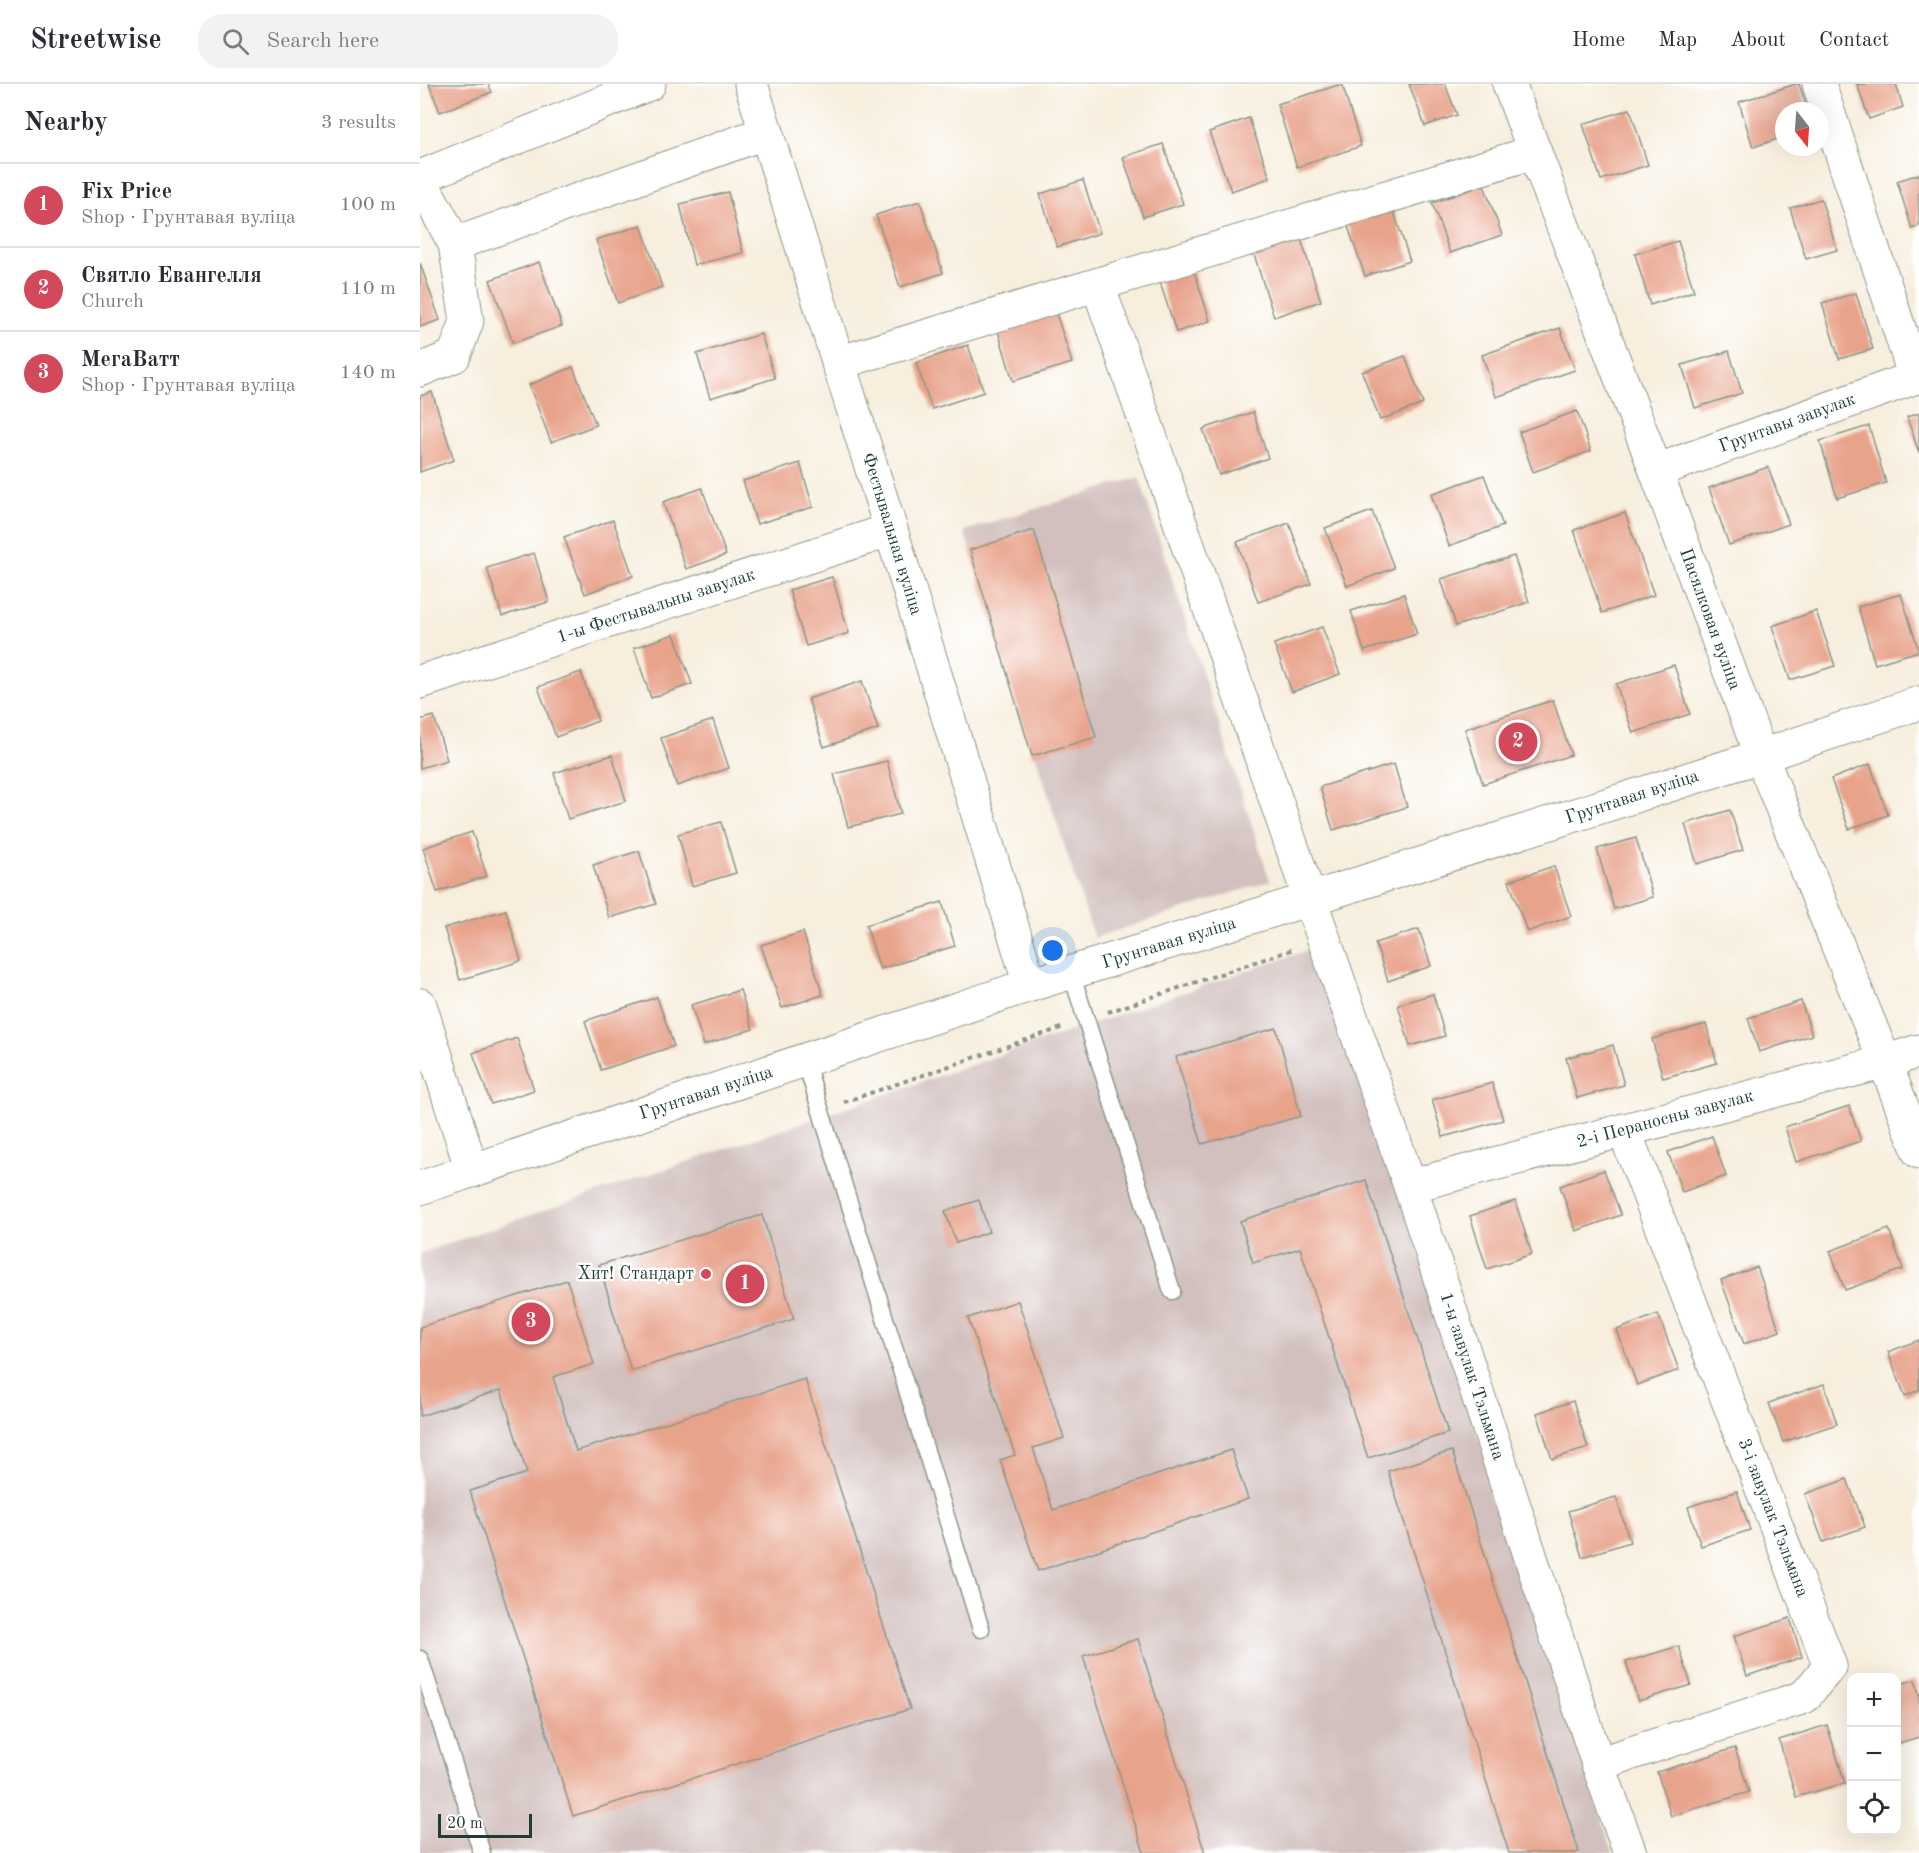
<!DOCTYPE html>
<html lang="en">
<head>
<meta charset="utf-8">
<style>
  body { margin:0; font-family:"Old Standard TT",serif; background:#f2f2f3; color:#2b2b33 }
  .controls { position:absolute; right:18px; bottom:18px; display:grid; overflow:hidden; border-radius:12px; box-shadow:0 6px 24px #0002 }
  .controls button { width:54px; height:54px; display:grid; place-items:center; padding:0; border:0; border-bottom:2px solid #e1e1e2; background:#fff; color:#2b2b33; font:30px sans-serif }
  .compass { position:absolute; left:1355px; top:18px; width:54px; height:54px; border-radius:50%; background:#fff; box-shadow:0 6px 24px #0002; rotate:163deg }
  .scale { position:absolute; left:18px; bottom:15px; width:94px; box-sizing:border-box; padding-left:6px; border:3px solid #1f3d34; border-top:0; font-size:16px; line-height:21px; white-space:nowrap; color:#1f3d34; -webkit-text-stroke:4px #fff; paint-order:stroke }
  .you { position:absolute; left:633px; top:867px; width:21px; height:21px; margin:-15px; border:4px solid #fff; border-radius:50%; background:#1a73e8; box-shadow:0 0 0 9px #1a73e833 }
  .badge { display:grid; place-items:center; width:39px; height:39px; border-radius:50%; background:#d1495b; color:#fff; font-size:20px; font-weight:700 }
  .pin { position:absolute; translate:-50% -50%; border:3px solid #fff; box-shadow:0 2px 6px #0006 }
  .list { margin:0; padding:0; list-style:none }
  h2 { display:flex; justify-content:space-between; align-items:center; height:78px; margin:0; padding:0 24px; font-size:26px }
  h2 small { font-size:20px; font-weight:400; color:#7c7c81 }
  .list li { display:grid; grid-template-columns:39px 1fr auto; gap:18px; align-items:center; box-sizing:border-box; height:84px; padding:0 24px; border-top:2px solid #e1e1e2 }
  .list b { display:block; font-size:22px; white-space:nowrap }
  .list p { margin:0; font-size:20px; white-space:nowrap; color:#7c7c81 }
  .list em { font-size:20px; font-style:normal; color:#7c7c81 }
  .icon { flex:none; width:33px; height:33px; fill:none; stroke:currentColor; stroke-width:2; stroke-linecap:round; stroke-linejoin:round }
  .map { position:relative; flex:none; width:1499px; height:1769px; overflow:hidden }
  header { display:flex; align-items:center; gap:36px; box-sizing:border-box; height:84px; padding:0 30px; background:#fff; border-bottom:2px solid #e1e1e2 }
  header strong { font-size:28px }
  nav { display:flex; gap:33px; margin-inline-start:auto; font-size:21px }
  .search { width:420px; height:54px; background:#f2f2f3; display:flex; align-items:center; gap:15px; box-sizing:border-box; padding:0 21px; border-radius:24px; color:#7c7c81; font-size:22px }
  main { display:flex }
  aside { flex:1; background:#fff }
  .map>svg:first-child { display:block }
  .industrial { fill:#d1c0bd }
  .building { fill:#e8a38b }
  .lines { fill:none; stroke-linecap:round; stroke-linejoin:round }
  .lane-casing { stroke:#8b9688; stroke-width:19 }
  .street-casing { stroke:#8b9688; stroke-width:35 }
  .secondary-casing { stroke:#8b9688; stroke-width:35 }
  .path { stroke:#8b9688; stroke-width:4; stroke-dasharray:4.5 4.5; stroke-linecap:butt }
  .lane { stroke:#fff; stroke-width:16 }
  .street { stroke:#fff; stroke-width:33 }
  .secondary { stroke:#fff; stroke-width:33 }
  .poi-dot { fill:#d1495b; stroke:#fff; stroke-width:2 }
  .labels { text-anchor:middle; dominant-baseline:central; stroke-width:4.5; stroke-linejoin:round; paint-order:stroke }
  .street-label { font-size:18px; fill:#1f3d34; stroke:#fff }
  .poi-label { font-size:18px; fill:#1f3d34; stroke:#fff; text-anchor:end }
</style>
</head>
<body>
<header>
<strong>Streetwise</strong>
<div class="search"><svg class="icon" aria-label="search" viewBox="0 0 24 24"><circle cx="10" cy="10" r="6"/><path d="M15 15l6 6"/></svg>Search here</div>
<nav><a>Home</a><a>Map</a><a>About</a><a>Contact</a></nav>
</header>
<main>
<aside>
<h2>Nearby<small>3 results</small></h2>
<ul class="list">
<li><span class="badge">1</span><div><b>Fix Price</b><p>Shop · Грунтавая вуліца</p></div><em>100 m</em></li>
<li><span class="badge">2</span><div><b>Святло Евангелля</b><p>Church</p></div><em>110 m</em></li>
<li><span class="badge">3</span><div><b>МегаВатт</b><p>Shop · Грунтавая вуліца</p></div><em>140 m</em></li>
</ul>
</aside>
<div class="map">
<svg width="1499" height="1769" viewBox="0 0 1499 1769">
  <rect width="100%" height="100%" fill="#fff"/>
  <filter id="ink" filterUnits="userSpaceOnUse"><feTurbulence type="fractalNoise" baseFrequency=".0167" numOctaves="2"/><feDisplacementMap in="SourceGraphic" scale="12" xChannelSelector="R" yChannelSelector="G"/><feConvolveMatrix kernelMatrix="1 2 1 2 8 2 1 2 1" color-interpolation-filters="sRGB"/></filter>
  <filter id="wash" filterUnits="userSpaceOnUse"><feTurbulence type="fractalNoise" baseFrequency=".008" numOctaves="4" result="noise"/><feDisplacementMap in="SourceGraphic" scale="24" xChannelSelector="R" yChannelSelector="G"/><feGaussianBlur stdDeviation="1.35" result="paint"/><feColorMatrix in="noise" values="0 0 0 0 0 0 0 0 0 0 0 0 0 0 0 0 0 1.4 0 .05"/><feComposite in="paint" operator="in"/></filter>
  <g filter="url(#wash)">
    <rect width="100%" height="100%" fill="#f7eedd"/>
    <g class="industrial">
      <polygon points="719,393 850,797 674,854 544,447"/>
      <polygon points="900,862 1193,1769 0,1769 0,1169"/>
    </g>
    <g id="blocks">
      <g class="building">
        <polygon points="9,0 68,0 72,8 20,28"/>
        <polygon points="922,0 941,62 877,83 857,20"/>
        <polygon points="989,0 1025,0 1037,31 1005,42"/>
        <polygon points="1376,0 1379,0 1388,27 1364,27 1364,53 1333,63 1319,18"/>
        <polygon points="1437,0 1476,0 1483,23 1449,35"/>
        <polygon points="1210,25 1228,81 1181,96 1163,40"/>
        <polygon points="829,34 850,94 811,107 789,48"/>
        <polygon points="743,60 763,120 723,133 703,73"/>
        <polygon points="1499,90 1499,142 1492,145 1477,97"/>
        <polygon points="663,96 680,149 637,163 620,110"/>
        <polygon points="1064,101 1082,151 1030,169 1012,119"/>
        <polygon points="308,108 323,169 274,181 260,120"/>
        <polygon points="1401,115 1417,166 1386,175 1370,124"/>
        <polygon points="500,117 523,189 480,203 456,131"/>
        <polygon points="972,122 990,177 945,192 926,137"/>
        <polygon points="221,141 242,203 198,219 176,156"/>
        <polygon points="879,149 901,217 854,233 832,164"/>
        <polygon points="1258,157 1274,207 1230,221 1215,170"/>
        <polygon points="771,177 790,237 756,248 737,189"/>
        <polygon points="119,178 142,242 93,259 70,196"/>
        <polygon points="0,179 20,236 0,243"/>
        <polygon points="1436,209 1453,265 1419,275 1402,219"/>
        <polygon points="636,229 652,279 593,297 578,247"/>
        <polygon points="1140,244 1155,286 1076,313 1062,271"/>
        <polygon points="341,250 355,294 290,314 277,270"/>
        <polygon points="548,261 564,308 512,325 496,279"/>
        <polygon points="1309,267 1322,309 1275,324 1262,281"/>
        <polygon points="985,272 1003,320 960,336 942,288"/>
        <polygon points="153,283 176,341 131,358 109,301"/>
        <polygon points="12,308 34,376 0,388 0,312"/>
        <polygon points="1157,327 1171,367 1113,388 1099,348"/>
        <polygon points="833,328 848,374 799,391 783,345"/>
        <polygon points="1499,329 1499,369 1487,333"/>
        <polygon points="1449,342 1466,399 1417,414 1400,357"/>
        <polygon points="380,379 393,423 337,440 323,397"/>
        <polygon points="1348,383 1369,440 1309,461 1289,404"/>
        <polygon points="1064,391 1083,442 1029,462 1011,410"/>
        <polygon points="282,404 306,471 266,485 243,418"/>
        <polygon points="952,427 974,484 927,502 905,444"/>
        <polygon points="1205,429 1234,511 1182,529 1154,446"/>
        <polygon points="193,436 213,492 165,510 144,453"/>
        <polygon points="869,439 891,500 838,518 817,458"/>
        <polygon points="614,446 676,653 612,672 550,466"/>
        <polygon points="114,469 129,518 82,532 67,484"/>
        <polygon points="1094,472 1109,518 1036,542 1021,495"/>
        <polygon points="412,493 429,549 386,562 369,506"/>
        <polygon points="984,510 997,550 944,567 931,527"/>
        <polygon points="1481,510 1499,567 1455,580 1438,523"/>
        <polygon points="1396,527 1415,582 1370,596 1352,542"/>
        <polygon points="902,543 920,590 872,608 854,560"/>
        <polygon points="254,550 272,600 231,614 214,564"/>
        <polygon points="1254,581 1270,630 1213,649 1196,600"/>
        <polygon points="161,588 178,637 136,653 118,603"/>
        <polygon points="442,597 458,645 404,663 388,615"/>
        <polygon points="1133,616 1151,671 1063,700 1045,645"/>
        <polygon points="14,632 27,676 0,684 0,636"/>
        <polygon points="293,636 309,684 257,702 241,654"/>
        <polygon points="192,671 206,717 148,735 134,689"/>
        <polygon points="467,677 481,730 428,743 414,690"/>
        <polygon points="974,680 987,723 913,746 900,703"/>
        <polygon points="1450,680 1468,731 1429,745 1411,695"/>
        <polygon points="1310,726 1323,766 1277,780 1265,740"/>
        <polygon points="301,738 316,789 272,802 258,750"/>
        <polygon points="52,748 67,792 17,808 3,764"/>
        <polygon points="1216,754 1233,813 1194,825 1177,765"/>
        <polygon points="219,767 236,820 189,834 173,781"/>
        <polygon points="1134,782 1151,832 1107,848 1089,797"/>
        <polygon points="522,818 535,862 460,885 446,841"/>
        <polygon points="86,826 101,877 40,896 24,844"/>
        <polygon points="999,845 1011,882 968,897 955,859"/>
        <polygon points="383,848 403,911 362,924 341,861"/>
        <polygon points="320,906 333,945 284,961 271,921"/>
        <polygon points="1013,910 1025,952 990,962 978,921"/>
        <polygon points="237,913 254,962 181,986 165,937"/>
        <polygon points="1381,917 1392,951 1339,968 1328,934"/>
        <polygon points="1286,940 1297,979 1243,994 1232,955"/>
        <polygon points="856,944 881,1032 782,1060 756,973"/>
        <polygon points="97,954 114,1006 71,1020 53,969"/>
        <polygon points="1193,961 1204,1001 1157,1014 1146,974"/>
        <polygon points="1072,999 1083,1036 1023,1053 1012,1016"/>
        <polygon points="1429,1022 1441,1057 1376,1078 1365,1043"/>
        <polygon points="1292,1052 1306,1092 1262,1108 1248,1068"/>
        <polygon points="1184,1086 1201,1131 1156,1147 1140,1102"/>
        <polygon points="946,1096 1028,1349 948,1374 880,1164 833,1179 820,1137"/>
        <polygon points="559,1116 569,1148 536,1159 525,1127"/>
        <polygon points="1095,1117 1112,1170 1067,1185 1050,1132"/>
        <polygon points="342,1131 374,1235 211,1287 179,1181"/>
        <polygon points="1469,1145 1483,1185 1425,1206 1410,1167"/>
        <polygon points="1337,1183 1360,1247 1324,1260 1301,1196"/>
        <polygon points="147,1196 174,1280 133,1293 156,1367 385,1295 490,1625 153,1732 50,1407 107,1389 81,1306 0,1332 0,1243"/>
        <polygon points="598,1217 644,1354 613,1364 633,1426 811,1366 828,1415 618,1487 580,1376 595,1371 548,1234"/>
        <polygon points="1238,1230 1259,1286 1217,1301 1197,1246"/>
        <polygon points="1499,1256 1499,1306 1485,1312 1468,1268"/>
        <polygon points="1404,1300 1417,1340 1363,1358 1349,1319"/>
        <polygon points="1153,1317 1168,1364 1132,1375 1117,1329"/>
        <polygon points="1032,1367 1159,1768 1155,1769 1089,1769 968,1387"/>
        <polygon points="1427,1395 1445,1443 1403,1458 1385,1410"/>
        <polygon points="1317,1407 1330,1446 1281,1462 1268,1423"/>
        <polygon points="1196,1413 1210,1458 1162,1473 1148,1427"/>
        <polygon points="1370,1534 1382,1573 1327,1592 1314,1552"/>
        <polygon points="718,1555 785,1769 724,1769 663,1572"/>
        <polygon points="1259,1562 1271,1601 1218,1617 1206,1578"/>
        <polygon points="1495,1596 1499,1610 1499,1653 1476,1660 1476,1601"/>
        <polygon points="1407,1641 1425,1699 1376,1713 1359,1656"/>
        <polygon points="1315,1664 1329,1708 1251,1732 1237,1688"/>
      </g>
    </g>
  </g>
  <g filter="url(#ink)">
    <use href="#blocks" fill-opacity="0" stroke="#8b9688" stroke-width="1.5"/>
    <g class="lines">
      <g class="lane-casing">
        <g id="lane">
          <polyline points="651,888 752,1207"/>
          <polyline points="385,976 561,1545"/>
          <polyline points="0,1575 62,1769"/>
        </g>
      </g>
      <g class="street-casing">
        <g id="street">
          <polyline points="1089,0 1236,387 1341,672 1465,978 1499,1068"/>
          <polyline points="1399,0 1495,293"/>
          <polyline points="0,93 229,0"/>
          <polyline points="0,96 35,160 47,237 34,272 0,286"/>
          <polyline points="35,160 347,48"/>
          <polyline points="678,201 890,815"/>
          <polyline points="418,279 1115,68"/>
          <polyline points="1236,387 1499,292"/>
          <polyline points="0,598 471,446"/>
          <polyline points="0,921 52,1087"/>
          <polyline points="990,1102 1465,978 1499,967"/>
          <polyline points="1178,1680 1384,1613 1410,1582 1204,1046"/>
        </g>
      </g>
      <g class="secondary-casing">
        <g id="secondary">
          <polyline points="331,0 471,446 610,901"/>
          <polyline points="890,815 990,1102 1178,1680 1210,1769"/>
          <polyline points="0,1104 610,901 890,815 1341,672 1499,619"/>
        </g>
      </g>
      <g class="path">
        <polyline points="688,928 874,865"/>
        <polyline points="424,1018 644,943"/>
      </g>
      <use href="#lane" class="lane"/>
      <use href="#street" class="street"/>
      <use href="#secondary" class="secondary"/>
    </g>
  </g>
  <circle class="poi-dot" cx="286" cy="1190" r="6"/>
  <g class="labels">
    <g class="street-label">
      <text transform="translate(1367 339) rotate(-20)">Грунтавы завулак</text>
      <text transform="translate(472 450) rotate(73)">Фестывальная вуліца</text>
      <text transform="translate(236 522) rotate(-18)">1-ы Фестывальны завулак</text>
      <text transform="translate(1290 535) rotate(70)">Пасялковая вуліца</text>
      <text transform="translate(1212 713) rotate(-18)">Грунтавая вуліца</text>
      <text transform="translate(749 859) rotate(-17)">Грунтавая вуліца</text>
      <text transform="translate(286 1009) rotate(-18)">Грунтавая вуліца</text>
      <text transform="translate(1245 1035) rotate(-15)">2-і Пераносны завулак</text>
      <text transform="translate(1052 1292) rotate(72)">1-ы завулак Тэльмана</text>
      <text transform="translate(1353 1434) rotate(69)">3-і завулак Тэльмана</text>
    </g>
    <g class="poi-label">
      <text x="274" y="1190">Хит! Стандарт</text>
    </g>
  </g>
</svg>
<div class="controls">
<button>+</button>
<button>−</button>
<button><svg class="icon" aria-label="locate" viewBox="0 0 24 24"><circle cx="12" cy="12" r="6"/><path d="M12 2v4M12 18v4M2 12h4M18 12h4"/></svg></button>
</div>
<svg class="compass" viewBox="-18 -18 36 36"><path d="M0-13l5 13h-10z" fill="#e53935"/><path d="M0 13l5-13h-10z" fill="#7c7c81"/></svg>
<div class="scale">20 m</div>
<div class="you"></div>
<div class="pin badge" style="left:325px;top:1200px">1</div>
<div class="pin badge" style="left:1098px;top:658px">2</div>
<div class="pin badge" style="left:111px;top:1238px">3</div>
</div>
</main>
</body>
</html>
